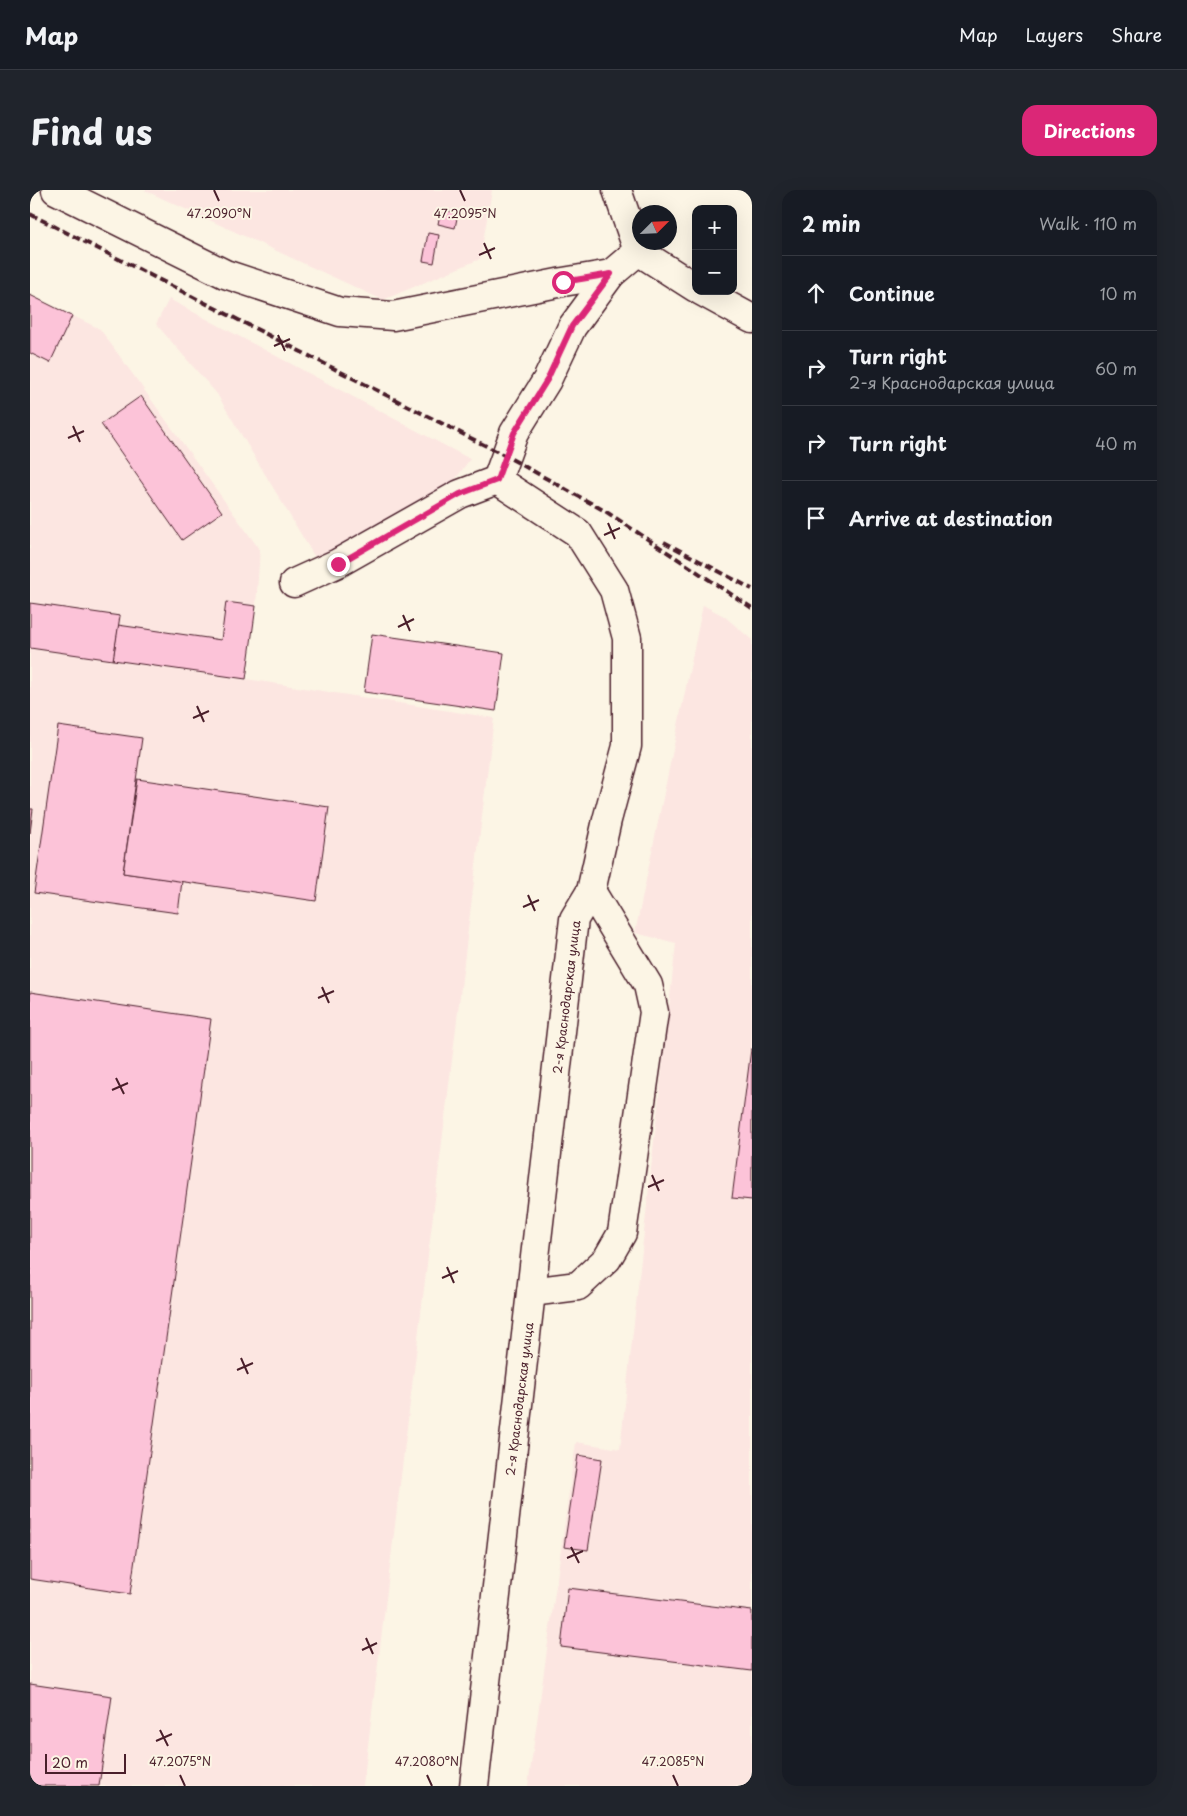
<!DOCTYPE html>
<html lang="en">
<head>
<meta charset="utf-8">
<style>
  body { margin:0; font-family:"Playpen Sans",sans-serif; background:#20242c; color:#f1f3f6 }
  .controls { position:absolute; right:15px; top:15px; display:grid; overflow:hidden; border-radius:10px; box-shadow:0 5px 20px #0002 }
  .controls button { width:45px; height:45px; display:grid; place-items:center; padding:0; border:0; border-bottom:1px solid #363941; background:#171b24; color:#f1f3f6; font:25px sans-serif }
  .compass { position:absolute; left:602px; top:15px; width:45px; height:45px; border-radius:50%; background:#171b24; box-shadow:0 5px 20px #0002; rotate:66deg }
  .scale { position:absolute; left:15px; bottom:12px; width:81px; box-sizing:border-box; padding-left:5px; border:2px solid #4a1f2b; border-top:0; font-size:14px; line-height:18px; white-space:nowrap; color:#4a1f2b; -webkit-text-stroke:4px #fcf5e5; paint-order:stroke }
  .stop { position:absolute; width:15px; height:15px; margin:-11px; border:4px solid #db2777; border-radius:50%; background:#fff }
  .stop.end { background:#db2777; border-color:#fff; box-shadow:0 1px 5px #0008 }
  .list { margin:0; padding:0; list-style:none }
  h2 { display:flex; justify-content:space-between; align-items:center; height:65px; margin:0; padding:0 20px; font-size:21px }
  h2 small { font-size:16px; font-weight:400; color:#9ea1a6 }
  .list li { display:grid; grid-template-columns:32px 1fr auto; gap:15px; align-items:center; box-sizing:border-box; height:75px; padding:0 20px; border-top:1px solid #363941 }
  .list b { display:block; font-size:19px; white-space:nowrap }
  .list p { margin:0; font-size:16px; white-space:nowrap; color:#9ea1a6 }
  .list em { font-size:16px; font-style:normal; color:#9ea1a6 }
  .icon { flex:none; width:28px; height:28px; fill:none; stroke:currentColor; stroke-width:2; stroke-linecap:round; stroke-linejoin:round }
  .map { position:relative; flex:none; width:722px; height:1596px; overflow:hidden; border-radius:15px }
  header { display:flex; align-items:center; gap:30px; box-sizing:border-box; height:70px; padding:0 25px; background:#171b24; border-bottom:1px solid #363941 }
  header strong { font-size:24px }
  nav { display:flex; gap:28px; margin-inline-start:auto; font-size:18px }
  .intro { display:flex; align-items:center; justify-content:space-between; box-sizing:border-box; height:120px; padding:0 30px }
  h1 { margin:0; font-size:35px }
  .button { padding:12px 22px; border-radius:15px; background:#db2777; color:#fff; font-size:18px; font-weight:700 }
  main { display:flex; gap:30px; padding:0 30px }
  aside { flex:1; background:#171b24; border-radius:15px; box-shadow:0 5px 20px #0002 }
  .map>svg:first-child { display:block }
  .built { fill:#fce6e1 }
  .building { fill:#fcc3d8; stroke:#4a1f2b }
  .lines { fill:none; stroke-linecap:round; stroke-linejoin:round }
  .minor-casing { stroke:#4a1f2b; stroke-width:31 }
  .minor { stroke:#fcf5e5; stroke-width:28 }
  .rail { stroke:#4a1f2b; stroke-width:4; stroke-dasharray:8 4; stroke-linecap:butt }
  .route { stroke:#db2777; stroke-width:6 }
  .ticks { fill:none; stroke:#4a1f2b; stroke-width:2 }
  .labels { text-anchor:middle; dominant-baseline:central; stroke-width:4; stroke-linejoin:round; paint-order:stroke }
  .street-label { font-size:12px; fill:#4a1f2b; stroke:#fcf5e5 }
  .ticks-label { font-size:12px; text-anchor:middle; fill:#4a1f2b; stroke:#fcf5e5; stroke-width:4; stroke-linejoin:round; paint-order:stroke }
</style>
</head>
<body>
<header>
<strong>Map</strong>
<nav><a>Map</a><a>Layers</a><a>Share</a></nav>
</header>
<div class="intro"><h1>Find us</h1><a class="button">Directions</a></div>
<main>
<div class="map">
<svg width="722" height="1596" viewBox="0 0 722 1596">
  <rect width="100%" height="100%" fill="#fcf5e5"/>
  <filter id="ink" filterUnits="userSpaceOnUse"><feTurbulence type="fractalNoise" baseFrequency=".02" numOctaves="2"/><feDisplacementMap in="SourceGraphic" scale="10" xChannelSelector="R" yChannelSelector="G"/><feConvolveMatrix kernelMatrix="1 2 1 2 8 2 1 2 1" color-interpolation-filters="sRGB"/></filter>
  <g filter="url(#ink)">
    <g class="built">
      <polygon points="114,0 462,0 450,69 353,110"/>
      <polygon points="0,105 70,139 230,360 226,416 216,489 464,528 333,1596 0,1596"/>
      <polygon points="139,109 440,269 416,302 290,376 187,204 126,134"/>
      <polygon points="673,415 694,426 722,450 722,1596 498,1596 546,1252 590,1259 646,753 605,743"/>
    </g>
    <g class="building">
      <polygon points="411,19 428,23 425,38 408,34"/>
      <polygon points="398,43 409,45 404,73 393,71"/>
      <polygon points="0,105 42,126 20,173 0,163"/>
      <polygon points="111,206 192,322 152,350 71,234"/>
      <polygon points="196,412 226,416 216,489 83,470 88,435 191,450"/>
      <polygon points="0,413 90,426 83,470 0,458"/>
      <polygon points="342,444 474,463 466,521 334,502"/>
      <polygon points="28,536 112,548 93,683 152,691 148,723 4,703"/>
      <polygon points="107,589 299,617 286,711 93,683"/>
      <polygon points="0,619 3,619 0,643"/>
      <polygon points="0,802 181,829 100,1404 0,1389"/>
      <polygon points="721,859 722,859 722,1010 702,1008"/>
      <polygon points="548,1265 572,1269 558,1360 534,1357"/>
      <polygon points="538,1398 722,1421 722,1481 531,1457"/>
      <polygon points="0,1494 82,1506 69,1596 0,1596"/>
    </g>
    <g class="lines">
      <g class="minor-casing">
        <g id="minor">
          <polyline points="26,0 195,84 310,122 363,126 533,92 581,84"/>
          <polyline points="587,0 608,61 666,98"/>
          <polyline points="671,101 722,129"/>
          <polyline points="264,393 308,373 430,304 467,290"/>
          <polyline points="501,1102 548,1096 577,1069 592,1043 624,822 618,795 561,701"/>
          <polyline points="444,1596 544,729 561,701 577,630 597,556 597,448 584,400 548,343 467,290 484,243 517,190 542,137 581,84 608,61"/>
        </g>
      </g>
      <use href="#minor" class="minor"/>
      <g class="rail">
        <polyline points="0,24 476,266 575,321 722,418"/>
        <polyline points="634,352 722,399"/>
      </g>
    </g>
  </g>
  <g class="lines" filter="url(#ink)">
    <polyline class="route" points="308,374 430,304 467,290 484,243 517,190 542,136 581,84 533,92"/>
  </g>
  <path class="ticks" d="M184,0L189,11M430,0L435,11M454,53L461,69M449,65L465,58M248,145L255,161M244,156L260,149M43,236L50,252M38,248L54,241M578,333L585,349M574,345L590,338M373,425L380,441M368,437L384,429M167,516L174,532M163,528L179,521M498,705L505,721M493,717L509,710M292,797L299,813M288,808L304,801M86,888L94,904M82,900L98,893M622,985L629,1001M618,997L634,990M417,1077L424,1093M412,1088L428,1081M211,1168L218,1184M207,1180L223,1173M541,1357L549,1373M537,1368L553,1361M336,1448L343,1464M332,1460L347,1453M130,1540L138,1556M126,1551L142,1544M150,1585L155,1596M397,1585L402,1596M643,1585L648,1596"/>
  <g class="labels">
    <g class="street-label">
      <text transform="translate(536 807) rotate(-83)">2-я Краснодарская улица</text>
      <text transform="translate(489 1209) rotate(-83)">2-я Краснодарская улица</text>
    </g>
  </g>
  <g class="ticks-label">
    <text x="189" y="28">47.2090°N</text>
    <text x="435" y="28">47.2095°N</text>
    <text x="150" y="1576">47.2075°N</text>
    <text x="397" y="1576">47.2080°N</text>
    <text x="643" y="1576">47.2085°N</text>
  </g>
</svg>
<div class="controls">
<button>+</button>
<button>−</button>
</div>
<svg class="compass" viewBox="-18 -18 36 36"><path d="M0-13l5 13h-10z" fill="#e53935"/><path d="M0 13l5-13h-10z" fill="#9ea1a6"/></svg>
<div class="scale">20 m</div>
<div class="stop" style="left:533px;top:92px"></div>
<div class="stop end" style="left:308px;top:374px"></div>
</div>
<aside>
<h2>2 min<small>Walk · 110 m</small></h2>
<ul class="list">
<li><svg class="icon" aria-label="ahead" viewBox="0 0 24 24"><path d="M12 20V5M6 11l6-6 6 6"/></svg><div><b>Continue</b></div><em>10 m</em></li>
<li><svg class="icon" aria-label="right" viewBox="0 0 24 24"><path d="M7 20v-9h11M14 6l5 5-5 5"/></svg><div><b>Turn right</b><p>2-я Краснодарская улица</p></div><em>60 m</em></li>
<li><svg class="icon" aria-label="right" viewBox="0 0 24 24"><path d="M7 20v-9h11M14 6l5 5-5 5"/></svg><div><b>Turn right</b></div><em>40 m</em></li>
<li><svg class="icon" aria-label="arrive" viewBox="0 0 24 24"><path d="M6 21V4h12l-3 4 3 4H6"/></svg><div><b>Arrive at destination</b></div></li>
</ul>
</aside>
</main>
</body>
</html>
